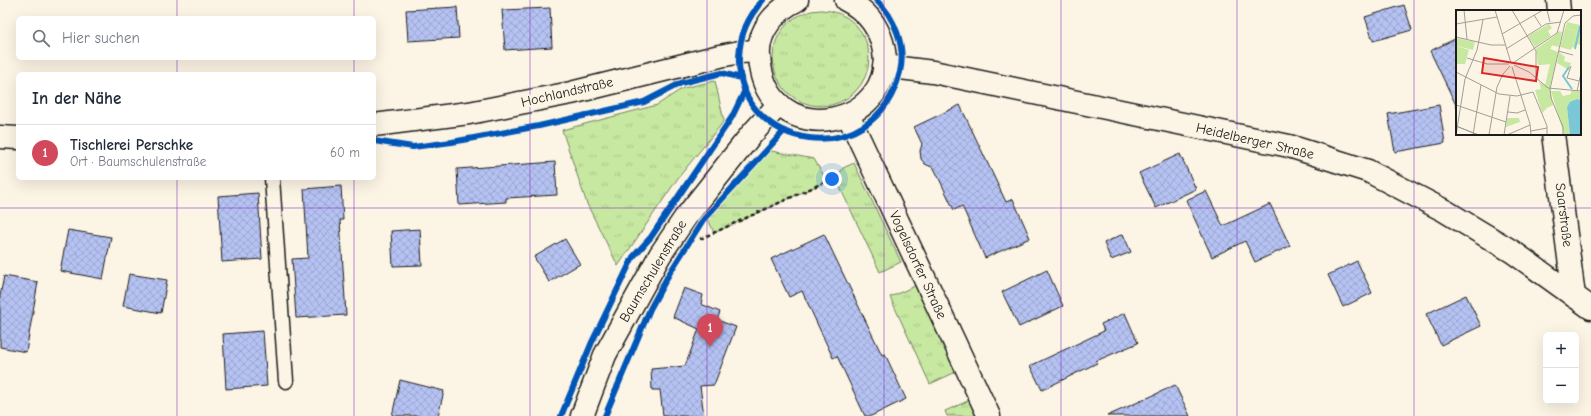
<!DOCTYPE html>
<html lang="de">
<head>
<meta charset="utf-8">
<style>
  body { margin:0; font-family:"Comic Neue",sans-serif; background:#f6f6f7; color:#1f2937 }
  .controls { position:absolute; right:12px; bottom:12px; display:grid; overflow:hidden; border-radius:6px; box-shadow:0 4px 16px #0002 }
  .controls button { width:36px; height:36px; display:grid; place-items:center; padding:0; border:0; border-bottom:1px solid #e0e1e3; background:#fff; color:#1f2937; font:20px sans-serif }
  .you { position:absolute; left:832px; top:179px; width:14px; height:14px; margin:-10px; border:3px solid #fff; border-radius:50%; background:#1a73e8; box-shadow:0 0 0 6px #1a73e833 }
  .badge { display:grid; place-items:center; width:26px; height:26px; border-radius:50%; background:#d1495b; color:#fff; font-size:13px; font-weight:700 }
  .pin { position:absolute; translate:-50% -33px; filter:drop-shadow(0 1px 2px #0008) }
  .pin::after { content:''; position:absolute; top:21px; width:14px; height:12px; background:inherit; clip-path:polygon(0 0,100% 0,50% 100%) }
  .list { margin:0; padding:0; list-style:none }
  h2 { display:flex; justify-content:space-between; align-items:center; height:52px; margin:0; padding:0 16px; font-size:17px }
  h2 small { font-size:13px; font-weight:400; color:#747a83 }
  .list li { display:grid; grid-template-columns:26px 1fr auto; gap:12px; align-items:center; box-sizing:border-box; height:56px; padding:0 16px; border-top:1px solid #e0e1e3 }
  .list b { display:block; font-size:15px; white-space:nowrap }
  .list p { margin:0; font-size:13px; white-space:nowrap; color:#747a83 }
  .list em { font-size:13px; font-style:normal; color:#747a83 }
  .icon { flex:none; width:22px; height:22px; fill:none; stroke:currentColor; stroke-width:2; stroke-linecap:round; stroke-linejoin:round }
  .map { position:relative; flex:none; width:1591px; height:416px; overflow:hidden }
  .search { position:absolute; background:#fff; box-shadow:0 4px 16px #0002; left:16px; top:16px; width:360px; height:44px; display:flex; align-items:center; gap:10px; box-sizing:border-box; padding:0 14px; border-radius:6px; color:#747a83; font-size:15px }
  .panel { position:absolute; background:#fff; box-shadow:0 4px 16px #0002; left:16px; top:72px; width:360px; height:108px; border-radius:6px }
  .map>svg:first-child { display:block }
  .grass { fill:url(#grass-tufts); stroke:#72825e }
  .building { fill:url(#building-cross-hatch); stroke:#1c1c1c }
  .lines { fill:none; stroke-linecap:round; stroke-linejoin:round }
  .lane-casing { stroke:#1c1c1c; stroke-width:17 }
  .street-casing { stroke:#1c1c1c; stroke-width:25 }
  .secondary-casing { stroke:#1c1c1c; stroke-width:25 }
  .path { stroke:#1c1c1c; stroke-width:2.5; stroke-dasharray:4 3; stroke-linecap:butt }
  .lane { stroke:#fcf5e5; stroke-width:14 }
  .street { stroke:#fcf5e5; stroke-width:22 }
  .secondary { stroke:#fcf5e5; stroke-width:22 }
  .cycleway-casing { stroke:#fcf5e5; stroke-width:8 }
  .cycleway { stroke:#0057b8; stroke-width:6 }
  .grid { fill:none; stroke:#7b2cbf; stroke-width:1; stroke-opacity:0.55 }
  .labels { text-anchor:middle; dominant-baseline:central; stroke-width:4; stroke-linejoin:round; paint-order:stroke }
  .street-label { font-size:14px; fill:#1c1c1c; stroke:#fcf5e5 }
  .inset-river { fill:none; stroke:#7ac7d8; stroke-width:2 }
  .inset-road { fill:none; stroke:#a29e95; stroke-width:1 }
  .view { fill:#d62828; fill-opacity:0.15; stroke:#d62828; stroke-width:2 }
  .inset-edge { fill:none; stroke:#1c1c1c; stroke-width:2 }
</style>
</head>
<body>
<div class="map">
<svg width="1591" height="416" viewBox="0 0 1591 416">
  <defs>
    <pattern id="grass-tufts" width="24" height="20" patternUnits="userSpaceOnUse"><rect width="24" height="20" fill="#c7e8a1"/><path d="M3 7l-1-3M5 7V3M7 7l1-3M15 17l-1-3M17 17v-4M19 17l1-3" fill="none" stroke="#aac68a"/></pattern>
    <pattern id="building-cross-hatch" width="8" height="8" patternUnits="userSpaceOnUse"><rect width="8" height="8" fill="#b5c2f2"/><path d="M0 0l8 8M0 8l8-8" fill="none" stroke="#9ba6cf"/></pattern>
  </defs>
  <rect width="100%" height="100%" fill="#fcf5e5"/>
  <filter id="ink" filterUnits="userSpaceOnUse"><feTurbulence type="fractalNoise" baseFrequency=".025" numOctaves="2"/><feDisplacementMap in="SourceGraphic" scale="8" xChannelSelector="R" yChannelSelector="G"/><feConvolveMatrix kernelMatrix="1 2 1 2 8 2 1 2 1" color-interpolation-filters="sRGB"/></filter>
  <g filter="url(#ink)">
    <g class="grass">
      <circle cx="821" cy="58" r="48"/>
      <polygon points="715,81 724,121 678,178 618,266 587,204 562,130 657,105 683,88"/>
      <polygon points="766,150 814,159 827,181 714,233 709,221 703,220"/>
      <polygon points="854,163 901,262 880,272 836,179 843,168"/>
      <polygon points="917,285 956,372 930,384 890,297"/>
      <polygon points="970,400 977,416 947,416 945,411"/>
    </g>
    <g class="building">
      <polygon points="1404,5 1412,30 1373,41 1365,17"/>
      <polygon points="457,7 459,38 408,41 406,10"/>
      <polygon points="550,8 552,47 505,50 502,10"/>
      <polygon points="1457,38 1457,107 1430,51"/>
      <polygon points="960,105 1006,202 1013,199 1030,238 985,258 962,206 954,210 934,168 925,164 921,159 920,151 922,144 914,127"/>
      <polygon points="1439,105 1445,143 1395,152 1388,114"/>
      <polygon points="1180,154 1196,189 1156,208 1139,173"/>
      <polygon points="555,162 557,195 506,198 506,202 459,205 457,169"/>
      <polygon points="341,186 343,220 340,220 346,315 296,318 292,259 308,258 304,189"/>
      <polygon points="1206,191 1223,226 1270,204 1290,246 1255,262 1245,241 1212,257 1186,200"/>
      <polygon points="258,193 262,259 222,262 218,196"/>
      <polygon points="420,229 422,265 393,266 391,231"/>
      <polygon points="68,230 111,237 103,279 60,271"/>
      <polygon points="824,234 882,355 885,354 906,399 871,416 865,416 837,356 833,358 802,291 789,297 771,259"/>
      <polygon points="1123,234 1131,252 1111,260 1104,243"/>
      <polygon points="565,239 580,264 549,282 534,257"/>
      <polygon points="1357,261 1372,293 1343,307 1328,275"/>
      <polygon points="1047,270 1063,306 1019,327 1002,292"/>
      <polygon points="129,274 167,280 161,313 123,306"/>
      <polygon points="4,276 38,282 26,352 0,347 0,296"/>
      <polygon points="684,288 703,295 701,304 720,312 717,320 736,327 714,385 700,386 704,416 663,416 660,390 652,390 651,369 685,366 699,329 673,317"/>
      <polygon points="1466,295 1481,326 1441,345 1426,314"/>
      <polygon points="1125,313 1138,343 1096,361 1097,363 1042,390 1030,366 1104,331 1101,324"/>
      <polygon points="263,331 267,386 226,389 223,334"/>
      <polygon points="400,380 444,391 438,416 392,416"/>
      <polygon points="1175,385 1190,416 1107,416 1154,395"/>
    </g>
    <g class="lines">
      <g class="lane-casing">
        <polyline id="lane" points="272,178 286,381"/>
      </g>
      <g class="street-casing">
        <g id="street">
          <polyline points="1558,0 1559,11"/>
          <polyline points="884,66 933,72 1289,146 1368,171 1445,211 1513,252 1591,308"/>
          <polyline points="848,115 989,416"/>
          <polyline points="374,125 469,113 571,93 720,56 740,52 758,51"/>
          <polyline points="1553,134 1574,296"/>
          <polyline points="0,137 18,138"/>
        </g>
      </g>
      <g class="secondary-casing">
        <g id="secondary">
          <path d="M797,0C776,10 757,31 759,56C765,158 906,126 882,42C876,22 864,9 846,0"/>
          <polyline points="582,416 605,355 660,255 685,218 750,136 779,104"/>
        </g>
      </g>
      <polyline class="path" points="700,239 827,181"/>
      <use href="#lane" class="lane"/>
      <use href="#street" class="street"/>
      <use href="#secondary" class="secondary"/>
      <g class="cycleway-casing">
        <g id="cycleway">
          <path d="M763,0C748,17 740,34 739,57C736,151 875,174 900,72C906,47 895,17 876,0"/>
          <polyline points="374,141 413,147 452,142 539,126 644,102 681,83 722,73 741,78"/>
          <polyline points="561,416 592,342 633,257 651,237 732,117 745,90"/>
          <polyline points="605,416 650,309 669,274 703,220 784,131"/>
        </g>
      </g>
      <use href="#cycleway" class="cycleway"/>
    </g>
  </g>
  <path class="grid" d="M177,0V18M354,0V18M530,0V416M707,0V416M884,0V416M1061,0V416M1237,0V416M1414,0V416M177,58V74M354,58V74M177,178V416M354,178V416M0,208H1591"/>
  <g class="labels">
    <g class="street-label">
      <text transform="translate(567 92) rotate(-13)">Hochlandstraße</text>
      <text transform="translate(1255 141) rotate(13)">Heidelberger Straße</text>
      <text transform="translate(1564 215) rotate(83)">Saarstraße</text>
      <text transform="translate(918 265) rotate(65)">Vogelsdorfer Straße</text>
      <text transform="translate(653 271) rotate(-59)">Baumschulenstraße</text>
    </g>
  </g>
  <g transform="translate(1456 10)">
    <rect width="125" height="125" fill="#fcf5e5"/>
    <path d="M93,14L96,18L92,21L95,26L79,37L72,26ZM51,108H63L64,112L50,117Z" fill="#c7e8a1"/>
    <path d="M114,15L123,17L125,15V35L121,34L119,38L116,37L121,21L113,19ZM103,21L106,22L103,37L95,35L94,39L102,42L94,77L97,95L91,98L86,103L79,80L85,79L83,72L89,75L94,54L82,55L81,43ZM0,28L19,32L17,40L0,36ZM103,42L109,47L108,51L115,53L113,60L101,53ZM115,80L125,82V90L121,89L111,97L114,125H108L95,81H104L107,86L115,84Z" fill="#c7e8a1"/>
    <path d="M0,36L13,40L9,54H0Z" fill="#c7e8a1"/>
    <path d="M111,12L124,15L123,17L114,16L113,19L121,21L115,40L104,37ZM97,27L99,31L94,39L97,40L94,54L82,55L80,39Z" fill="#c7e8a1"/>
    <path d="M121,89L125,90V125H114L111,97L114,92Z" fill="#7ac7d8"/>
    <path class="inset-river" d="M119,39L124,16M113,57L107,66L116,79"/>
    <path class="inset-road" d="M8,0L11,29M39,0L55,53M56,0L80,41V67M91,0L94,12M78,5L85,16M0,14L41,7M46,24L87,0M0,27L35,35H49M50,39L90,14L105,12M102,41L117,45M11,48L31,54H53M57,53L101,23L108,0M58,55L73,62L92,78L125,81M115,56L111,68L123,71M56,57L74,114L75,125M0,62L43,84L61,86L77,82L91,116V125M121,81L125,63M0,95L50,112M52,102L61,103L69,100M0,116L22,125M0,116L23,125M75,121L91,118M0,125L9,69L21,40L27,10M17,125L25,75M33,125L41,77L47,64L54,56M48,125L54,86M51,125L74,115M107,125V117L95,88L94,79L109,13L117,6L125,5"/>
    <path class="view" d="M28,48L82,57L80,71L26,63Z"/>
    <rect width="125" height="125" class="inset-edge"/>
  </g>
</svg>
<div class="controls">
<button>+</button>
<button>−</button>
</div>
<div class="you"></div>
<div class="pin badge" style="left:710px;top:347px">1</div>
<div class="search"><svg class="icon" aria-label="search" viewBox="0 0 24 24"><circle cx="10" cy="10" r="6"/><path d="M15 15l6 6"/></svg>Hier suchen</div>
<section class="panel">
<h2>In der Nähe<small></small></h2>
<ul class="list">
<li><span class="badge">1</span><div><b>Tischlerei Perschke</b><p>Ort · Baumschulenstraße</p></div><em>60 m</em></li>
</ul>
</section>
</div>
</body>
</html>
